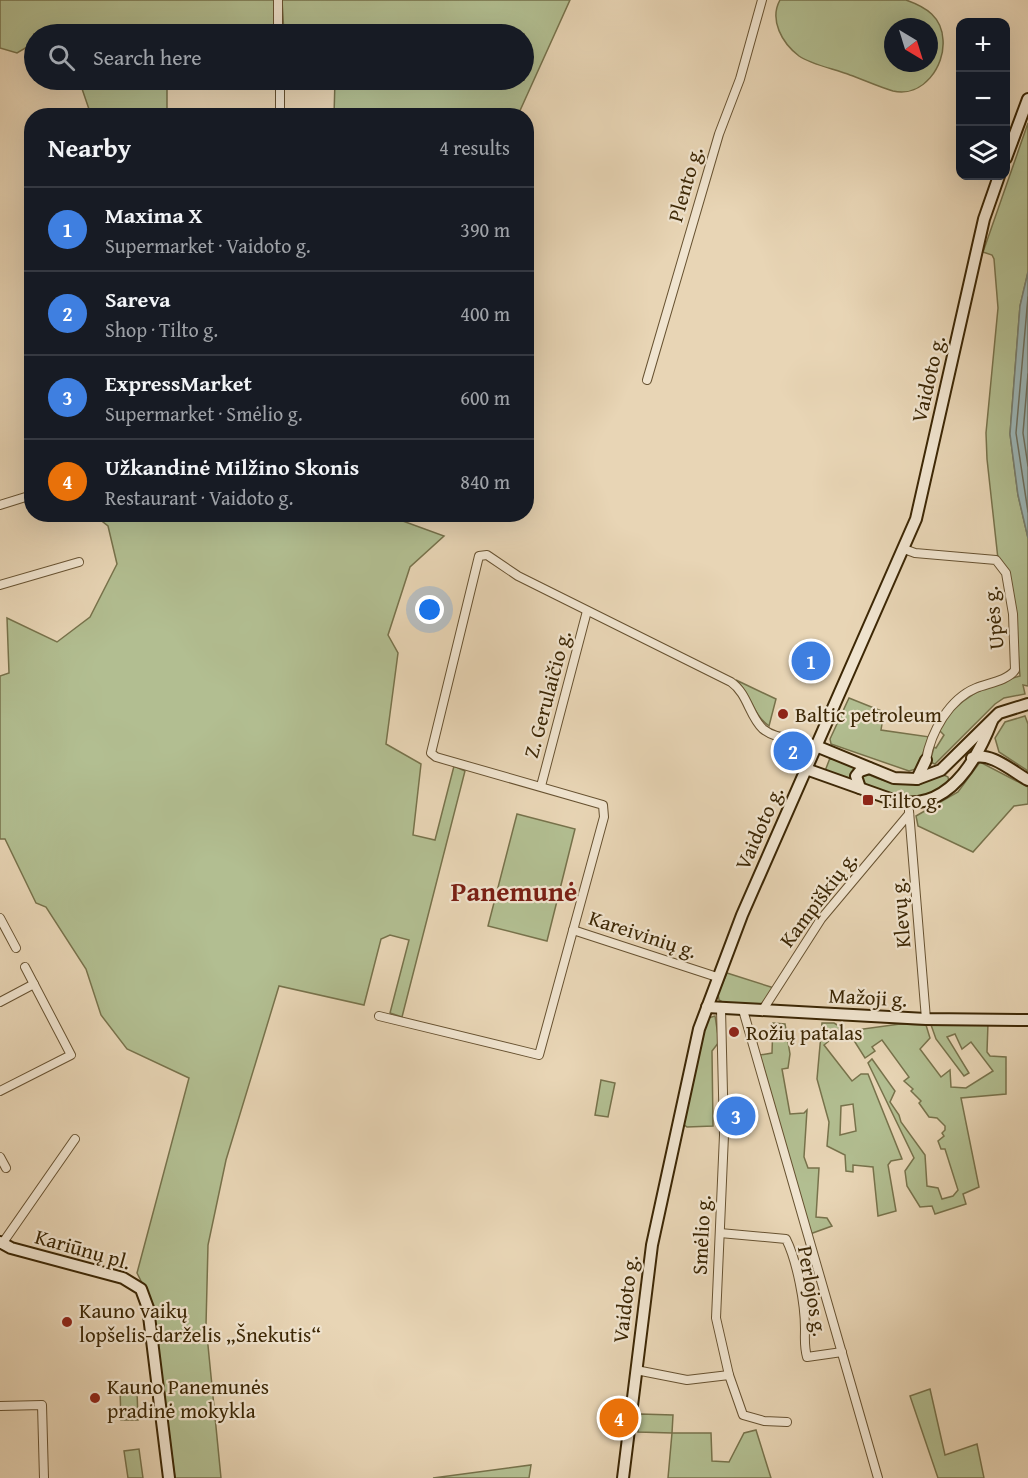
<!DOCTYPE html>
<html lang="en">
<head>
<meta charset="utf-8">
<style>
  body { margin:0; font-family:"Gentium Book Plus",serif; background:#20242c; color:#f1f3f6 }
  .controls { position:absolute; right:18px; top:18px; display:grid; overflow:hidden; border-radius:12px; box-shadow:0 6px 24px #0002 }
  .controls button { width:54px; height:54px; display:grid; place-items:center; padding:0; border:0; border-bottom:2px solid #363941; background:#171b24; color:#f1f3f6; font:30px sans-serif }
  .compass { position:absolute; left:884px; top:18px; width:54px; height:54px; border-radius:50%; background:#171b24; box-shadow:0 6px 24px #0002; rotate:142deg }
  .you { position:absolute; left:430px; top:610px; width:21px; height:21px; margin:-15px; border:4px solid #fff; border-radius:50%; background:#1a73e8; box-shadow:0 0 0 9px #1a73e833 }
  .badge { display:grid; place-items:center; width:39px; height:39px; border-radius:50%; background:#c59692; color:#fff; font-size:20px; font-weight:700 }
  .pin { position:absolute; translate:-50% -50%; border:3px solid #fff; box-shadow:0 2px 6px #0006 }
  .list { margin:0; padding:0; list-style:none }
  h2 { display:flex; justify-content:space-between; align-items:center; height:78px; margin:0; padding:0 24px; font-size:26px }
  h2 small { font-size:20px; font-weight:400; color:#9ea1a6 }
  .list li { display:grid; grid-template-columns:39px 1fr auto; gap:18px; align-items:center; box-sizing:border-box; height:84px; padding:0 24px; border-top:2px solid #363941 }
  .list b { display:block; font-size:22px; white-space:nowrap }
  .list p { margin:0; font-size:20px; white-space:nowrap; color:#9ea1a6 }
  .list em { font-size:20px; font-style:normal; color:#9ea1a6 }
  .icon { flex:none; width:33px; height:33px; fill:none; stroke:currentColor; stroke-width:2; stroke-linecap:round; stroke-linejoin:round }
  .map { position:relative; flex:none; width:1028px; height:1478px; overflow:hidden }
  .search { position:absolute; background:#171b24; box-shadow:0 6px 24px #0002; left:24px; top:24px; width:510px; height:66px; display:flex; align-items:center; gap:15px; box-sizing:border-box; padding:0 21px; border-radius:33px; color:#9ea1a6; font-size:22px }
  .panel { position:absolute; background:#171b24; box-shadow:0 6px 24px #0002; left:24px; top:108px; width:510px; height:414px; border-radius:24px }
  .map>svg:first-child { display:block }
  .green { fill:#b2be91; stroke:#77724b; stroke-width:1.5; fill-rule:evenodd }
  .water { fill:#9bb6b8; stroke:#757d70; stroke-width:1.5 }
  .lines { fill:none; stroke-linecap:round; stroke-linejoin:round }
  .shore { stroke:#6c6e5e; stroke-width:1.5 }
  .street-casing { stroke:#675231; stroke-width:10 }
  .secondary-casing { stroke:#3c2705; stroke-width:14 }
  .street { stroke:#f0e4cf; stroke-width:8 }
  .secondary { stroke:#f0e4cf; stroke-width:10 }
  .poi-dot { fill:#8f2418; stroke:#f0e4cf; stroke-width:2 }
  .labels { text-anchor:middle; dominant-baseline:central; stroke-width:4.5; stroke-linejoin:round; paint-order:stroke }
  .street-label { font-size:21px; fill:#3c2705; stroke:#f0e4cf }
  .poi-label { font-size:21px; fill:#3c2705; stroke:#f0e4cf; text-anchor:start }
  .district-label { font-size:27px; font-weight:bold; fill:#7a1f14; stroke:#f0e4cf }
</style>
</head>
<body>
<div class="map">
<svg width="1028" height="1478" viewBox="0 0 1028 1478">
  <rect width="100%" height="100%" fill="#e8d5b5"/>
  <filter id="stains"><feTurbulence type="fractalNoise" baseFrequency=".00333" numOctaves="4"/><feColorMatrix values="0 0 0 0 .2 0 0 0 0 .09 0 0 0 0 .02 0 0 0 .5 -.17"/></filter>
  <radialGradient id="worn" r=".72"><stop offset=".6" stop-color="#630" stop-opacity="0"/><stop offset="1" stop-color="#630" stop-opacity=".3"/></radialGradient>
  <g class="green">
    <polygon points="0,0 275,0 274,34 34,34 34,43 17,53 0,48"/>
    <polygon points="282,0 570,0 518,115 334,116 335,80 524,80 524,34 284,34"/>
    <path d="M780,0H906C926,7 942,17 943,40C945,66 923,98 893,91C879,87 864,80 850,75C835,69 812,65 799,56C782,43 769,20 780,0ZM893,27H929V63H893Z"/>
    <polygon points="79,80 167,80 167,115 91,115"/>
    <path d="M1028,123V272L1020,306L1010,434L1018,495L1028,538V686L1023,685L1025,694L1004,698L995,704L935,764L930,762L934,747L936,748L944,735L939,730C957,697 985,686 1020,676L1015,617L998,559L987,459L986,433L998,308L994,259L992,255L983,252Z"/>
    <polygon points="94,515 401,515 400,520 444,536 410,567 388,635 398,653 386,744 421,764 413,835 435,840 454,766 465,771 402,1017 390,1013 409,940 390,935 381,939 364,1005 279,986 226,1160 208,1245 206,1325 221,1478 175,1478 152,1303 137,1273 189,1078 127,1049 101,1015 86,969 46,907 36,903 5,839 0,839 0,676 9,673 7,618 57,642 90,617 117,564 108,526"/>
    <path d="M736,680L776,699L769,726C752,714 751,693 736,680Z"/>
    <polygon points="849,698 884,712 881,730 930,737 916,769 909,771 831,744 830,739"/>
    <polygon points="1025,716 1028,724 1028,771 999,752 995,738 1005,722"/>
    <polygon points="830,758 856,768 852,781 825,771"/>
    <polygon points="980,762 1028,787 1028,804 1014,806 973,852 918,826 916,816 958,792"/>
    <path d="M867,774C898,788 911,787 942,774L948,777L949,782C930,810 889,794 864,785L861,777Z"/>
    <polygon points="517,814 575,829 547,941 488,926"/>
    <polygon points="727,973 774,988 759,1007 726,1004 719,1000 718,994"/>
    <polygon points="715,1016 719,1042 712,1051 713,1126 687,1127 683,1124 705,1027 708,1018"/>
    <polygon points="930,1022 988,1023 987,1052 990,1056 1006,1057 1006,1094 961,1098 979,1187 963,1194 966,1204 935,1214 932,1206 920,1207 907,1186 905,1171 914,1158 868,1063 872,1059 895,1091 890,1102 899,1115 901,1122 925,1155 927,1186 938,1188 942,1199 953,1196 958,1190 945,1149 941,1149 938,1141 944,1136 942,1133 945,1130 945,1126 937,1118 929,1117 919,1103 921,1101 911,1091 913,1089 904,1081 909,1077 882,1040 872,1047 875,1051 865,1058 848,1031 900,1024 926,1025 930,1038 920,1049 941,1077 950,1070 951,1087 966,1088 993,1071 971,1042 962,1049 955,1034 947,1037 969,1073 964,1076 936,1039"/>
    <polygon points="773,1023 785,1024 790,1054 788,1068 782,1069 790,1114 804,1113 807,1110 804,1157 808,1168 819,1168 816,1217 827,1218 832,1226 810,1234 760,1055 772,1053"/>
    <path d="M822,1023H834L839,1026V1033L824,1045L852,1081L861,1074H868L902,1159L891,1161L888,1165L896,1211L878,1216L873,1167L853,1165V1172L846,1171L845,1155L827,1146L829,1122L817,1079ZM853,1104L856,1131L840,1135L841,1106Z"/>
    <polygon points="601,1080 615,1083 608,1117 595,1115"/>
    <polygon points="930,1389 945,1455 977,1444 984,1478 938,1478 910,1396"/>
    <polygon points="120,1390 137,1390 138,1420 121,1420"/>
    <polygon points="640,1414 673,1415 672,1433 711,1433 712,1461 729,1462 744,1433 756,1430 771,1478 668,1478 672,1433 638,1432"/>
    <polygon points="139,1449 143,1478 128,1478 124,1451"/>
    <polygon points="531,1465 529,1478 433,1478"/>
  </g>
  <polygon class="water" points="1028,272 1028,538 1018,495 1010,434 1020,306"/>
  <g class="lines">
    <g class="shore">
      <polyline points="1028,297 1016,433 1028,512"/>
      <polyline points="1028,374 1023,433 1028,466"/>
    </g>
    <g class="street-casing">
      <g id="street">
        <polyline points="278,0 278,34"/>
        <polyline points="280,80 280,116"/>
        <polyline points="647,380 719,134 740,79 762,0"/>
        <polyline points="0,505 32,495"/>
        <path d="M904,549L915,553L996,560L1006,573L1013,614L1015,670C1007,681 988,683 976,688C949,699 931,732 926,760"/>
        <polyline points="0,585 79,562"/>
        <polyline points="541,786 587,611"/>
        <polyline points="909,811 926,1019"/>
        <polyline points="0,918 16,948"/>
        <polyline points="573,930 717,977"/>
        <polyline points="0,1002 34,984"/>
        <polyline points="721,1009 724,1135 716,1318 729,1375 743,1415 764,1421 787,1422"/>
        <polyline points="743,1010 878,1478"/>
        <polyline points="762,1011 821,919 909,814"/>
        <path d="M379,1016L539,1055L604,817L603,805L436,757L431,753L479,556L487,555L518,576L731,682C748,694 749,716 763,729C779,742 797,735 816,746"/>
        <polyline points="0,1091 71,1055 25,967"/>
        <polyline points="0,1157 6,1168"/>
        <path d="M720,1233L786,1239C797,1261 805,1303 805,1329C805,1339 804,1346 807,1357L842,1352"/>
        <polyline points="2,1244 75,1139"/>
        <polyline points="636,1370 687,1380 729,1375"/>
        <polyline points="0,1406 42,1405 44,1478"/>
      </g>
    </g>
    <g class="secondary-casing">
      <g id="secondary">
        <polyline points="1006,158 1028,99"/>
        <polyline points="816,746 894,778 917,779 941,770 999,713 1028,704"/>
        <path d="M972,758C990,751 1012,771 1028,780"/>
        <path d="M806,769L896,801C947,812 976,762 992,721"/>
        <polyline points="917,779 926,760"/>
        <polyline points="860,788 856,776 860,771 869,768"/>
        <polyline points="707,1007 926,1019 1028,1020"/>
        <polyline points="0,1242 11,1248 123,1278 141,1289 148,1308 169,1478"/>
        <polyline points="623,1478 652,1245 699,1029 742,915 916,519 984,219 999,176"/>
      </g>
    </g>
    <use href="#street" class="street"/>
    <use href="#secondary" class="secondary"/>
  </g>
  <g class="poi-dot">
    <circle cx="783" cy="714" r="6"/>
    <rect x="862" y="794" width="12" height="12" rx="3"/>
    <circle cx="734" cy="1032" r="6"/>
    <circle cx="67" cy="1322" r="6"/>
    <circle cx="95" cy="1398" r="6"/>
  </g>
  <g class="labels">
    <g class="street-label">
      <text transform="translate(685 184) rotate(-74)">Plento g.</text>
      <text transform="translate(928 379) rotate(-77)">Vaidoto g.</text>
      <text transform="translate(993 618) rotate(-96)">Upės g.</text>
      <text transform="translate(547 694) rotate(-75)">Z. Gerulaičio g.</text>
      <text transform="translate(759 828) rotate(-66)">Vaidoto g.</text>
      <text transform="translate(818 899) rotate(-53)">Kampiškių g.</text>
      <text transform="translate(900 913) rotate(-95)">Klevų g.</text>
      <text transform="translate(643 934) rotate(18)">Kareivinių g.</text>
      <text transform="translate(868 997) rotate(3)">Mažoji g.</text>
      <text transform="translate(701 1235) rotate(-87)">Smėlio g.</text>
      <text transform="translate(83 1249) rotate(16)">Kariūnų pl.</text>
      <text transform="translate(813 1291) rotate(80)">Perlojos g.</text>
      <text transform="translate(625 1299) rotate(-83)">Vaidoto g.</text>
    </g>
    <g class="poi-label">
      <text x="795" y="714">Baltic petroleum</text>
      <text x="880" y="800">Tilto g.</text>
      <text x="746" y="1032">Rožių patalas</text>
      <text x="79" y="1310">Kauno vaikų<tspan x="79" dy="24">lopšelis-darželis „Šnekutis“</tspan></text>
      <text x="107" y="1386">Kauno Panemunės<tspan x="107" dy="24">pradinė mokykla</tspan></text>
    </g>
    <g class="district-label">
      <text x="514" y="891">Panemunė</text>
    </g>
  </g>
  <rect width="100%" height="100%" filter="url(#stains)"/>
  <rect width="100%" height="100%" fill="url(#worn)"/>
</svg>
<div class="controls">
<button>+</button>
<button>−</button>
<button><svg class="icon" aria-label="layers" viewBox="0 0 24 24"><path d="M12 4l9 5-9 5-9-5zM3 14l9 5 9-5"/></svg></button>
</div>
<svg class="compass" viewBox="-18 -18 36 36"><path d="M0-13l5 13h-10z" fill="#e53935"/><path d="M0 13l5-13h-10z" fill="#9ea1a6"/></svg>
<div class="you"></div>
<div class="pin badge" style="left:811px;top:661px;background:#3f7fe0">1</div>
<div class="pin badge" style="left:793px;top:751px;background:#3f7fe0">2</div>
<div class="pin badge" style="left:736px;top:1116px;background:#3f7fe0">3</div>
<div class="pin badge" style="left:619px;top:1418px;background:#e8710a">4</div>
<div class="search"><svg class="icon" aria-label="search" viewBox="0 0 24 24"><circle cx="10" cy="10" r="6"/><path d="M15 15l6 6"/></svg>Search here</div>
<section class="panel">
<h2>Nearby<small>4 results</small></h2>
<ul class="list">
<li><span class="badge" style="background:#3f7fe0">1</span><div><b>Maxima X</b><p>Supermarket · Vaidoto g.</p></div><em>390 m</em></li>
<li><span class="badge" style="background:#3f7fe0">2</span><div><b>Sareva</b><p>Shop · Tilto g.</p></div><em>400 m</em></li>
<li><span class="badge" style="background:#3f7fe0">3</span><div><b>ExpressMarket</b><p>Supermarket · Smėlio g.</p></div><em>600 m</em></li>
<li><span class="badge" style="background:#e8710a">4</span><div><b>Užkandinė Milžino Skonis</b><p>Restaurant · Vaidoto g.</p></div><em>840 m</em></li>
</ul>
</section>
</div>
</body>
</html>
